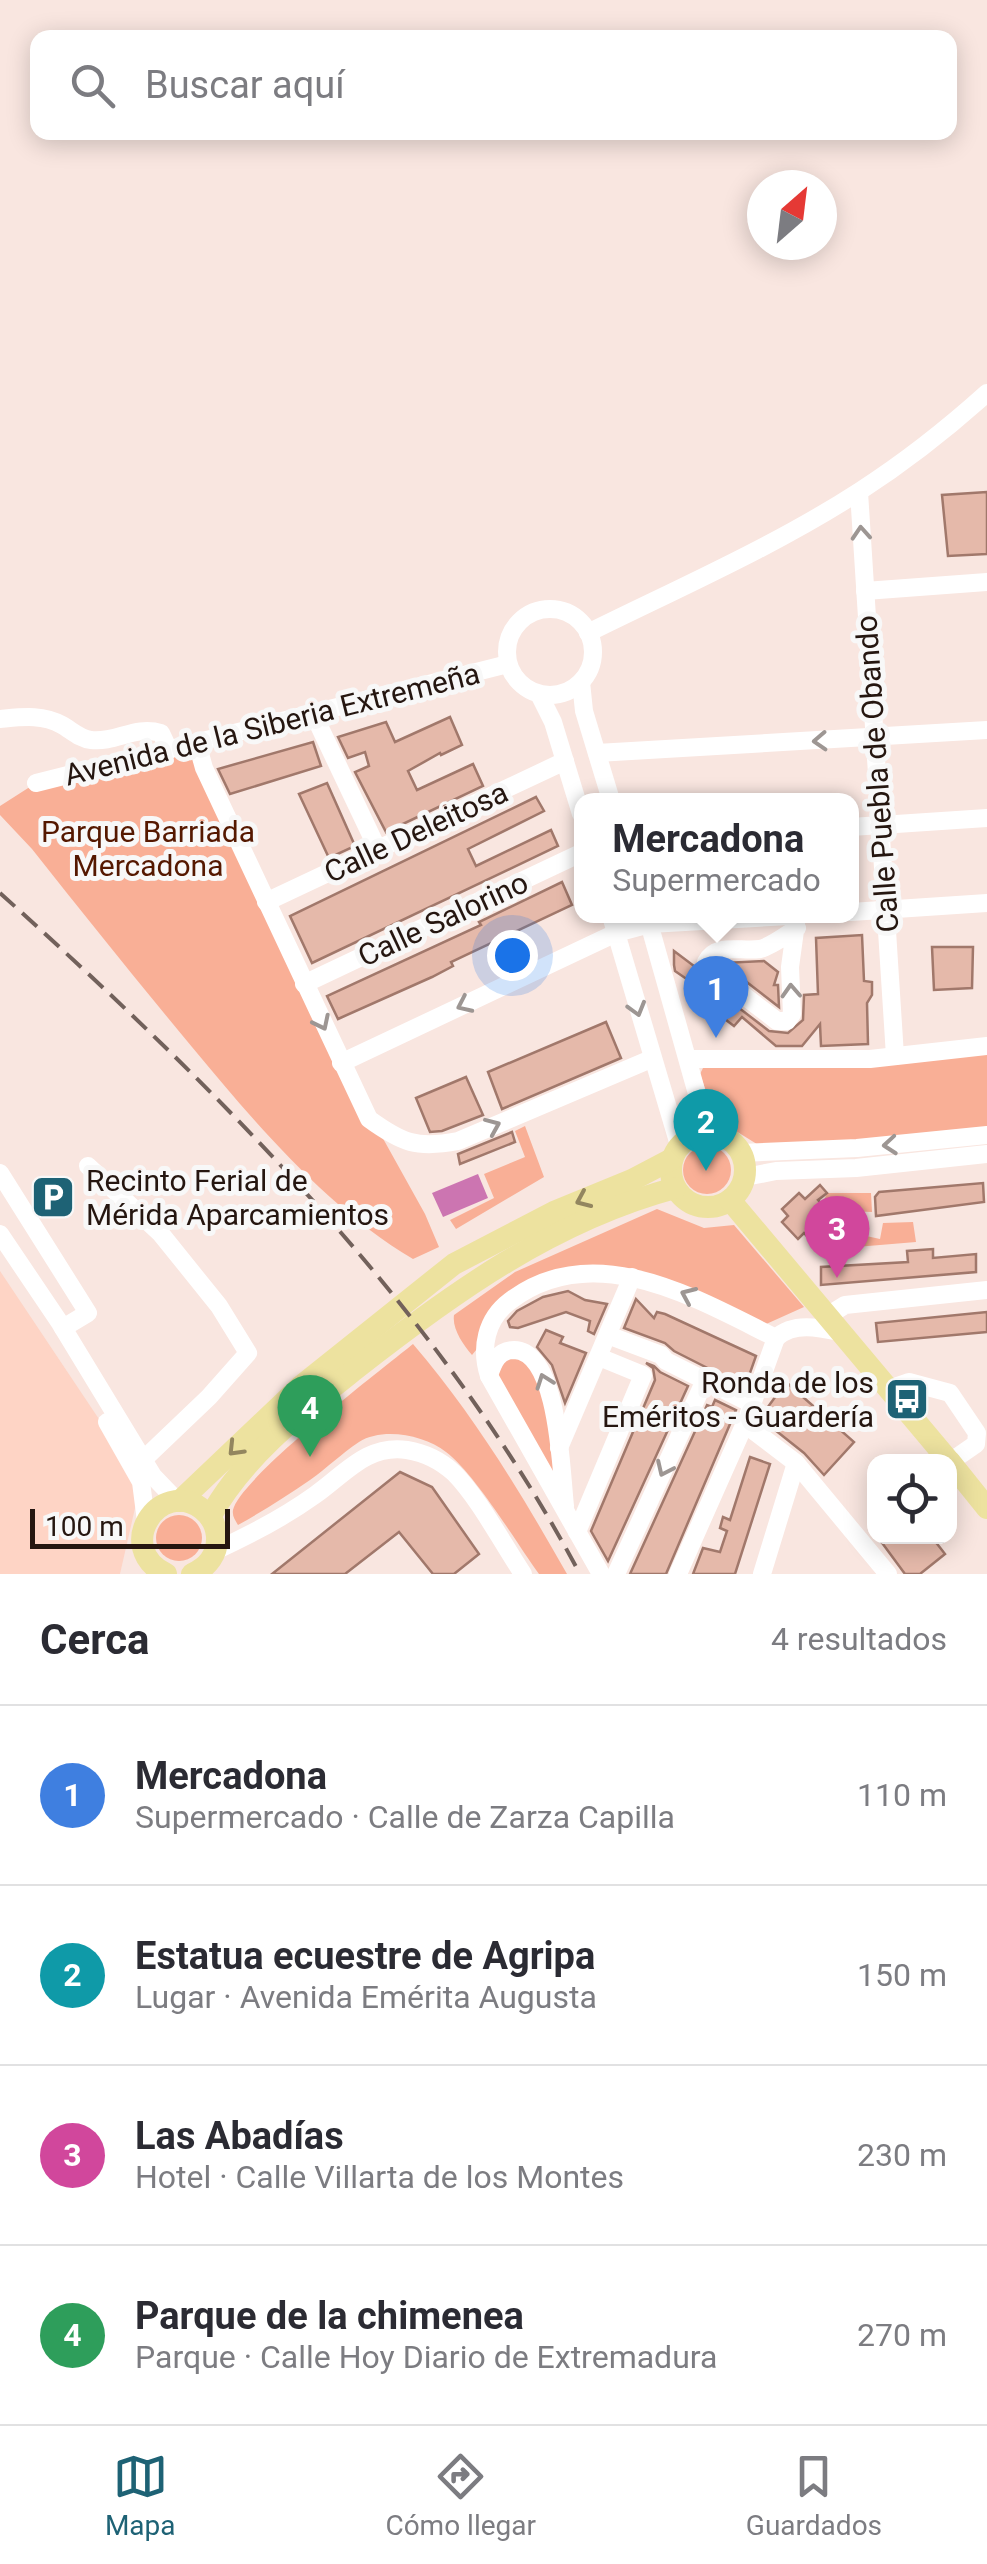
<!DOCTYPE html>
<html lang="es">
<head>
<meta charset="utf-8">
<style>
  body { margin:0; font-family:Roboto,sans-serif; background:#f7f7f7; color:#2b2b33 }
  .controls { position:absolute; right:30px; bottom:30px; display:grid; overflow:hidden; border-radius:20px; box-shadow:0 5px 25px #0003 }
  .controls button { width:90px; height:90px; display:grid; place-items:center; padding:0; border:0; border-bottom:2px solid #e1e1e2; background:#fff; color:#2b2b33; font:50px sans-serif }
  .compass { position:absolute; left:747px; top:170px; width:90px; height:90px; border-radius:50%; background:#fff; box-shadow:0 5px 25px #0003; rotate:28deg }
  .scale { position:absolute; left:30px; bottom:25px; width:200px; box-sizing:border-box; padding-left:10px; border:5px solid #251610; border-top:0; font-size:28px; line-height:35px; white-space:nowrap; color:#251610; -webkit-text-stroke:8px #f8f8f8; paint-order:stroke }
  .you { position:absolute; left:512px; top:955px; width:35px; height:35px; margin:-25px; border:8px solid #fff; border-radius:50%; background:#1a73e8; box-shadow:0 0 0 15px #1a73e833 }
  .badge { display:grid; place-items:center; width:65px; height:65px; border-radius:50%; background:#1e6275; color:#fff; font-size:32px; font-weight:700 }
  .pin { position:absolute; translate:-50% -82px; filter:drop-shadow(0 2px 5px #0008) }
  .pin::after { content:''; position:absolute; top:52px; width:35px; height:30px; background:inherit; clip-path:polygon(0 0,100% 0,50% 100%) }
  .popup { position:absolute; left:574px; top:793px; width:285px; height:130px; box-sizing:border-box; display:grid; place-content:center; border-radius:20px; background:#fff; filter:drop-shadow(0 2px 8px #0005); font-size:32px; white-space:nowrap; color:#7c7c81 }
  .popup b { font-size:38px; color:#2b2b33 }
  .popup::after { content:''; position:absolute; left:50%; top:100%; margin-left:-20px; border:20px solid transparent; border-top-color:#fff }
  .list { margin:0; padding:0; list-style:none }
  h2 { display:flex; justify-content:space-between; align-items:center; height:130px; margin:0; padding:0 40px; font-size:42px }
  h2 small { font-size:32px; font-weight:400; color:#7c7c81 }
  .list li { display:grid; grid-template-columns:65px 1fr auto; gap:30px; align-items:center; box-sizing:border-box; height:180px; padding:0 40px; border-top:2px solid #e1e1e2 }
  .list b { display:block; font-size:38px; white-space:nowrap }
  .list p { margin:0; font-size:32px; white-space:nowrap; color:#7c7c81 }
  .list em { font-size:32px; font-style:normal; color:#7c7c81 }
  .icon { flex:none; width:55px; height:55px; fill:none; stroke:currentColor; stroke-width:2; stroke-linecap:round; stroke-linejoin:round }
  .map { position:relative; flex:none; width:987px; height:1574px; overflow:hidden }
  .search { position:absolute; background:#fff; box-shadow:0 5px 25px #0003; left:30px; right:30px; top:30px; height:110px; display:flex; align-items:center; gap:25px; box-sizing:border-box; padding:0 35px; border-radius:20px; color:#7c7c81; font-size:38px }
  .sheet { height:850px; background:#fff }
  nav { display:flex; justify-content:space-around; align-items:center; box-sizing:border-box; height:140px; border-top:2px solid #e1e1e2; background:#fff; font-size:28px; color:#7c7c81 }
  nav a { display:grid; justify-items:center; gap:5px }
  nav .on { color:#1e6275 }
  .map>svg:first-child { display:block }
  .built { fill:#fed4c5 }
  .green { fill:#f9af96 }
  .water { fill:#cc75b1 }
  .building { fill:#e5b9aa; stroke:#a1786b; stroke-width:2.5 }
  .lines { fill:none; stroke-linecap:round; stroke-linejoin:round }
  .minor { stroke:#fff; stroke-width:18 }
  .major { stroke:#ede29f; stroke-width:22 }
  .rail { stroke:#72615b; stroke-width:4; stroke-dasharray:20 10; stroke-linecap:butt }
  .oneway { stroke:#9d9693 }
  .oneway2 { stroke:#93865f }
  .labels { text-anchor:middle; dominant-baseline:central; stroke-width:10; stroke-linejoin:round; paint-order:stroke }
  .street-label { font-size:30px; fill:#251610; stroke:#f8f8f8 }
  .park-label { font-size:30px; fill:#551800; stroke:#f8f8f8 }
  .poi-label { font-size:30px; fill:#251610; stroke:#f8f8f8; text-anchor:start }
</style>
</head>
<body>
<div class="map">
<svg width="987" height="1574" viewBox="0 0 987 1574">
  <rect width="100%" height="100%" fill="#f9e6e0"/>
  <polygon class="built" points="0,1271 141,1482 120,1574 0,1574"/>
  <g class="green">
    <path d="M197,743L341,1063L425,1214L439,1247L413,1259C327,1208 255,1123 192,1047C138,982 85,916 32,849L0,815V806L36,783Z"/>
    <polygon points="987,1053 987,1127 921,1137 760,1146 715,1118 700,1074 704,1066"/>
    <polygon points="525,1126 544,1177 456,1229 450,1220 494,1198 484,1174 525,1157 515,1131"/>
    <circle cx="707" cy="1170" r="24"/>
    <polygon points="827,1193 871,1193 872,1212 848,1211 843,1220 848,1232 880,1239 883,1223 913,1222 916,1242 832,1249 830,1237 835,1232 821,1217 828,1211 822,1205"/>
    <path d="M657,1209L704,1228L734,1225L804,1307L764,1325L670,1281L531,1283L472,1355C463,1344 452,1329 454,1315L515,1272Z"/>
    <path d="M413,1344C474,1415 521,1493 567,1574H539C515,1541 476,1475 446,1452C424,1435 383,1427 359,1442C341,1454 327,1468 310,1480C287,1496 263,1511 238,1525C235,1520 232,1516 233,1510C240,1478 381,1370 413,1344Z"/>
    <polygon points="519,1354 543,1383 555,1474 551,1475 497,1382 496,1369 505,1359"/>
    <circle cx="179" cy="1538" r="23"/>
  </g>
  <polygon class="water" points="478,1174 488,1198 443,1217 432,1193"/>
  <g class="building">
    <polygon points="987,492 987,554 948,556 942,495"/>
    <polygon points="450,717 462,745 441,755 440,753 408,771 417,790 473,764 483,786 386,832 355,772 369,766 365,752 348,758 338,737 386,722 395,742"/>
    <polygon points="313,742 321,766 230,794 218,769"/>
    <polygon points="327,783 355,846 329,858 299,794"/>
    <polygon points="536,797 544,811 468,849 476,866 551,830 558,846 312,963 290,916"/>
    <polygon points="562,882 572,905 451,962 453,966 432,977 338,1019 327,996 481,925 479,922"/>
    <polygon points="862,935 864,981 872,982 872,995 867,1003 868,1044 821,1046 820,1024 802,1046 776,1046 742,1017 734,1026 693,995 696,991 691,982 675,971 674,965 674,951 694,966 700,978 769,1031 788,1033 803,1020 804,995 818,994 816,938"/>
    <polygon points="932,947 973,947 972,988 934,990"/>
    <polygon points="764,961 778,972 774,985 778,985 779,1007 722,963"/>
    <polygon points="606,1022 621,1058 502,1109 488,1072"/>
    <polygon points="466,1077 483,1115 442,1131 430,1132 416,1098"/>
    <polygon points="512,1132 515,1142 460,1164 458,1154"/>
    <polygon points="983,1183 984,1202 876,1216 875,1197 879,1192"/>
    <polygon points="820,1185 827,1193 818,1200 828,1211 821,1217 848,1247 840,1253 820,1231 810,1239 804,1233 798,1239 782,1222 788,1216 782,1209 799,1193 805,1199"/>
    <polygon points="933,1249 933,1258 976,1254 976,1272 821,1285 821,1267 908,1262 907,1251"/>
    <polygon points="568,1291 585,1300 607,1304 594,1334 588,1331 590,1321 566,1312 518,1328 510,1327 508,1321 517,1311 543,1297"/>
    <polygon points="636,1299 654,1318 657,1312 665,1314 756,1356 745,1387 674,1351 665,1343 624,1328"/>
    <polygon points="987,1312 987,1332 878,1342 876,1323"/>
    <polygon points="546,1330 563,1337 560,1343 586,1353 565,1403 552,1365 537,1347"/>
    <polygon points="646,1363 654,1366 660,1372 688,1386 608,1561 591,1531 655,1380 653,1368"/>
    <polygon points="786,1382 854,1442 824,1475 804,1453 760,1418"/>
    <polygon points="715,1400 736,1410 666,1574 630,1574 707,1405 712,1407"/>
    <polygon points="750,1457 770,1464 735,1574 693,1574 703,1548 720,1552 727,1531 720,1528 723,1517 730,1520"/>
    <polygon points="400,1472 432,1487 479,1554 454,1574 433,1574 399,1532 345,1574 272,1574"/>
    <polygon points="877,1536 931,1536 945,1554 920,1574 905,1574"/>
  </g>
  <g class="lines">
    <g class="minor">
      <polyline points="859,492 895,1056"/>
      <polyline points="865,591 987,582"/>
      <circle cx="550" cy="652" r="43"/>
      <path d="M588,633C679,588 775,546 860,491C905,462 947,429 987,393"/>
      <polyline points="581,682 584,711 611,800"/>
      <polyline points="539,694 553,722 581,814"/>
      <polyline points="313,713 378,850"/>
      <path d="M0,719C22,717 42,714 62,725C71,730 80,739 91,740C116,743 135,725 161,733L169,750"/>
      <path d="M197,743L204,768L369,1119C402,1143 417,1149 458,1141L651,1059"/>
      <polyline points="597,753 987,730"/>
      <polyline points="36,783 508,664"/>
      <polyline points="851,827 987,818"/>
      <polyline points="266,902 565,761"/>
      <polyline points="851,912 987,903"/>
      <polyline points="611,916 679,1145"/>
      <polyline points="647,916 701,1108 717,1134"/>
      <path d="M797,916L790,967L792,1014L787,1021H777L708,968L706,962C716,942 741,952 760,949C772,946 786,935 797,928"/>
      <polyline points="304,984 581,853"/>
      <polyline points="688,1059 870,1059 987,1046"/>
      <polyline points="341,1063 616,933 650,924 788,916"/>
      <polyline points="741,1153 857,1148 987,1135"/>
      <polyline points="88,1166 161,1234 219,1306 248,1353 209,1397 143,1460"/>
      <polyline points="0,1173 88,1313 63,1328"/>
      <polyline points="745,1177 776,1171 856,1168 987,1154"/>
      <polyline points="0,1234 60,1323 153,1476 177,1501"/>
      <polyline points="829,1315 845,1305 987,1290"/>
      <polyline points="613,1337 661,1355 666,1361 752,1404"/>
      <path d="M776,1338C794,1321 821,1328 844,1333"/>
      <path d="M489,1376C493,1363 498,1350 514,1350C559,1351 561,1472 565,1506"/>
      <polyline points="889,1389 909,1382 950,1393 977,1433 976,1444 950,1462"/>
      <polyline points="746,1421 750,1428 796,1463 888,1574"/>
      <polyline points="107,1422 141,1482 146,1521"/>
      <polyline points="559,1448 632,1277"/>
      <polyline points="577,1532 643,1375 599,1357"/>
      <path d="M215,1551C250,1535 283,1518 315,1495C345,1474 367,1444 407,1450C425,1453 440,1460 454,1473C478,1497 503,1544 523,1574"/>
      <path d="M601,1574L489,1376C480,1348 486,1319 510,1301C594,1237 697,1299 776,1338"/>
      <polyline points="616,1574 705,1380"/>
      <polyline points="678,1574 746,1421 776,1338"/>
      <polyline points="762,1574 796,1463"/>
    </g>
    <g class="major">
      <circle cx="708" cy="1170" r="37"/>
      <polyline points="730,1200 949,1461"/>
      <polyline points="950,1462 987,1508"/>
      <polyline points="180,1501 301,1386 454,1264 554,1212 632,1180 672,1159"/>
      <path d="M210,1517C243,1457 300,1413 353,1371C451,1294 552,1221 675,1188"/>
      <path d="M166,1574C113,1548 159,1477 202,1509C211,1516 216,1525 217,1536C218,1554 208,1567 192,1574"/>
    </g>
    <path class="rail" d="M0,893C222,1093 438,1308 580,1574"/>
  </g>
  <defs><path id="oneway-chevron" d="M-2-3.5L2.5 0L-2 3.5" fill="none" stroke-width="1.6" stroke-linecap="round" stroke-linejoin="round" transform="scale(2.5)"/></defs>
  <g class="oneway">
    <use href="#oneway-chevron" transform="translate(861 533) rotate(-94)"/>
    <use href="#oneway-chevron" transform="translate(820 741) rotate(177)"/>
    <use href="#oneway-chevron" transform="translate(791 991) rotate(-93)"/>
    <use href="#oneway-chevron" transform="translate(464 1005) rotate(155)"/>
    <use href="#oneway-chevron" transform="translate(637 1009) rotate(74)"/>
    <use href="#oneway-chevron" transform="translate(322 1023) rotate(64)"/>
    <use href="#oneway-chevron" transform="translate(493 1126) rotate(-23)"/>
    <use href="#oneway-chevron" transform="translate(890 1145) rotate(175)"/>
    <use href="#oneway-chevron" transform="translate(688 1295) rotate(-156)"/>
    <use href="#oneway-chevron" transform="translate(544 1381) rotate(-110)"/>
    <use href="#oneway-chevron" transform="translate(664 1469) rotate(115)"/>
  </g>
  <g class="oneway2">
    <use href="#oneway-chevron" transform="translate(583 1200) rotate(156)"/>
    <use href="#oneway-chevron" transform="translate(235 1449) rotate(134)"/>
  </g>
  <defs>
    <g id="parking-square" transform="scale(2.25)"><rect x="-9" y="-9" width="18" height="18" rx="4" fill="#1e6275" stroke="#f8f8f8"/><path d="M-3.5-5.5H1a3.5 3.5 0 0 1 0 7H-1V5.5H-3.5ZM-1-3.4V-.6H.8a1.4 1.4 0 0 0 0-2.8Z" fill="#fff"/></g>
    <g id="bus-square" transform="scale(2.25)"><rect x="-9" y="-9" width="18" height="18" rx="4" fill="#1e6275" stroke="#f8f8f8"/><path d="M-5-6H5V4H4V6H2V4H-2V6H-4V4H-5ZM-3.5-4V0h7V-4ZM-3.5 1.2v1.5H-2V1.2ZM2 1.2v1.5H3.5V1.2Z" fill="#fff"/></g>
  </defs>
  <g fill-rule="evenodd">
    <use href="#parking-square" x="53" y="1197"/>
    <use href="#bus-square" x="907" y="1399"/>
  </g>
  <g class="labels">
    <g class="street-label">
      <text transform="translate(272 724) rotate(-14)">Avenida de la Siberia Extremeña</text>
      <text transform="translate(877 774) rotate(-94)">Calle Puebla de Obando</text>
      <text transform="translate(416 832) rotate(-25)">Calle Deleitosa</text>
      <text transform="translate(443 919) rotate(-25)">Calle Salorino</text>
    </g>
    <g class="park-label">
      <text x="148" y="831">Parque Barriada<tspan x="148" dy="34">Mercadona</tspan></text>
    </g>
    <g class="poi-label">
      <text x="86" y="1180">Recinto Ferial de<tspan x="86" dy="34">Mérida Aparcamientos</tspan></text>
      <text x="874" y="1382" text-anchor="end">Ronda de los<tspan x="874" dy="34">Eméritos - Guardería</tspan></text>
    </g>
  </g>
</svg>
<div class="controls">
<button><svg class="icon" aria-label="locate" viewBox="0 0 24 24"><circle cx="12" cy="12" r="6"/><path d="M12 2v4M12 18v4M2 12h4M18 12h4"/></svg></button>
</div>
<svg class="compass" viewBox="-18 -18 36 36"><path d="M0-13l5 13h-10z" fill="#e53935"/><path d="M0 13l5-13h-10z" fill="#7c7c81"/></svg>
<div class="scale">100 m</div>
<div class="you"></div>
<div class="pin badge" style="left:716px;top:1038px;background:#3f7fe0">1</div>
<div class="popup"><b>Mercadona</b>Supermercado</div>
<div class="pin badge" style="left:706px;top:1171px;background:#0f9aa8">2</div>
<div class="pin badge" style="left:837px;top:1278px;background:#d1479c">3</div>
<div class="pin badge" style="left:310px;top:1457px;background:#2e9e5b">4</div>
<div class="search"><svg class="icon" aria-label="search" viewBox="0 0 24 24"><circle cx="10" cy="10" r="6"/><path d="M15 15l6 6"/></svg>Buscar aquí</div>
</div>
<section class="sheet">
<h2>Cerca<small>4 resultados</small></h2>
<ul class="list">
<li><span class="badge" style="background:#3f7fe0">1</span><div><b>Mercadona</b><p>Supermercado · Calle de Zarza Capilla</p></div><em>110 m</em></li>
<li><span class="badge" style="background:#0f9aa8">2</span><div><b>Estatua ecuestre de Agripa</b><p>Lugar · Avenida Emérita Augusta</p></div><em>150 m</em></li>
<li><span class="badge" style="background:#d1479c">3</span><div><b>Las Abadías</b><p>Hotel · Calle Villarta de los Montes</p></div><em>230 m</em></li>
<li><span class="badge" style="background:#2e9e5b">4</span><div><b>Parque de la chimenea</b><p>Parque · Calle Hoy Diario de Extremadura</p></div><em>270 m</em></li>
</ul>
</section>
<nav>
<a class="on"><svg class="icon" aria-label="map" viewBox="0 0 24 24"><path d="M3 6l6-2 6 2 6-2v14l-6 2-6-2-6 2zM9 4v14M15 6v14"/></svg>Mapa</a>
<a><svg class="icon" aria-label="directions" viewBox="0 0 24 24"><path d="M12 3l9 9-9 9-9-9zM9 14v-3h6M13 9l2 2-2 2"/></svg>Cómo llegar</a>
<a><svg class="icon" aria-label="saved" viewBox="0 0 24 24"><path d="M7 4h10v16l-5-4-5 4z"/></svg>Guardados</a>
</nav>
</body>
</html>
